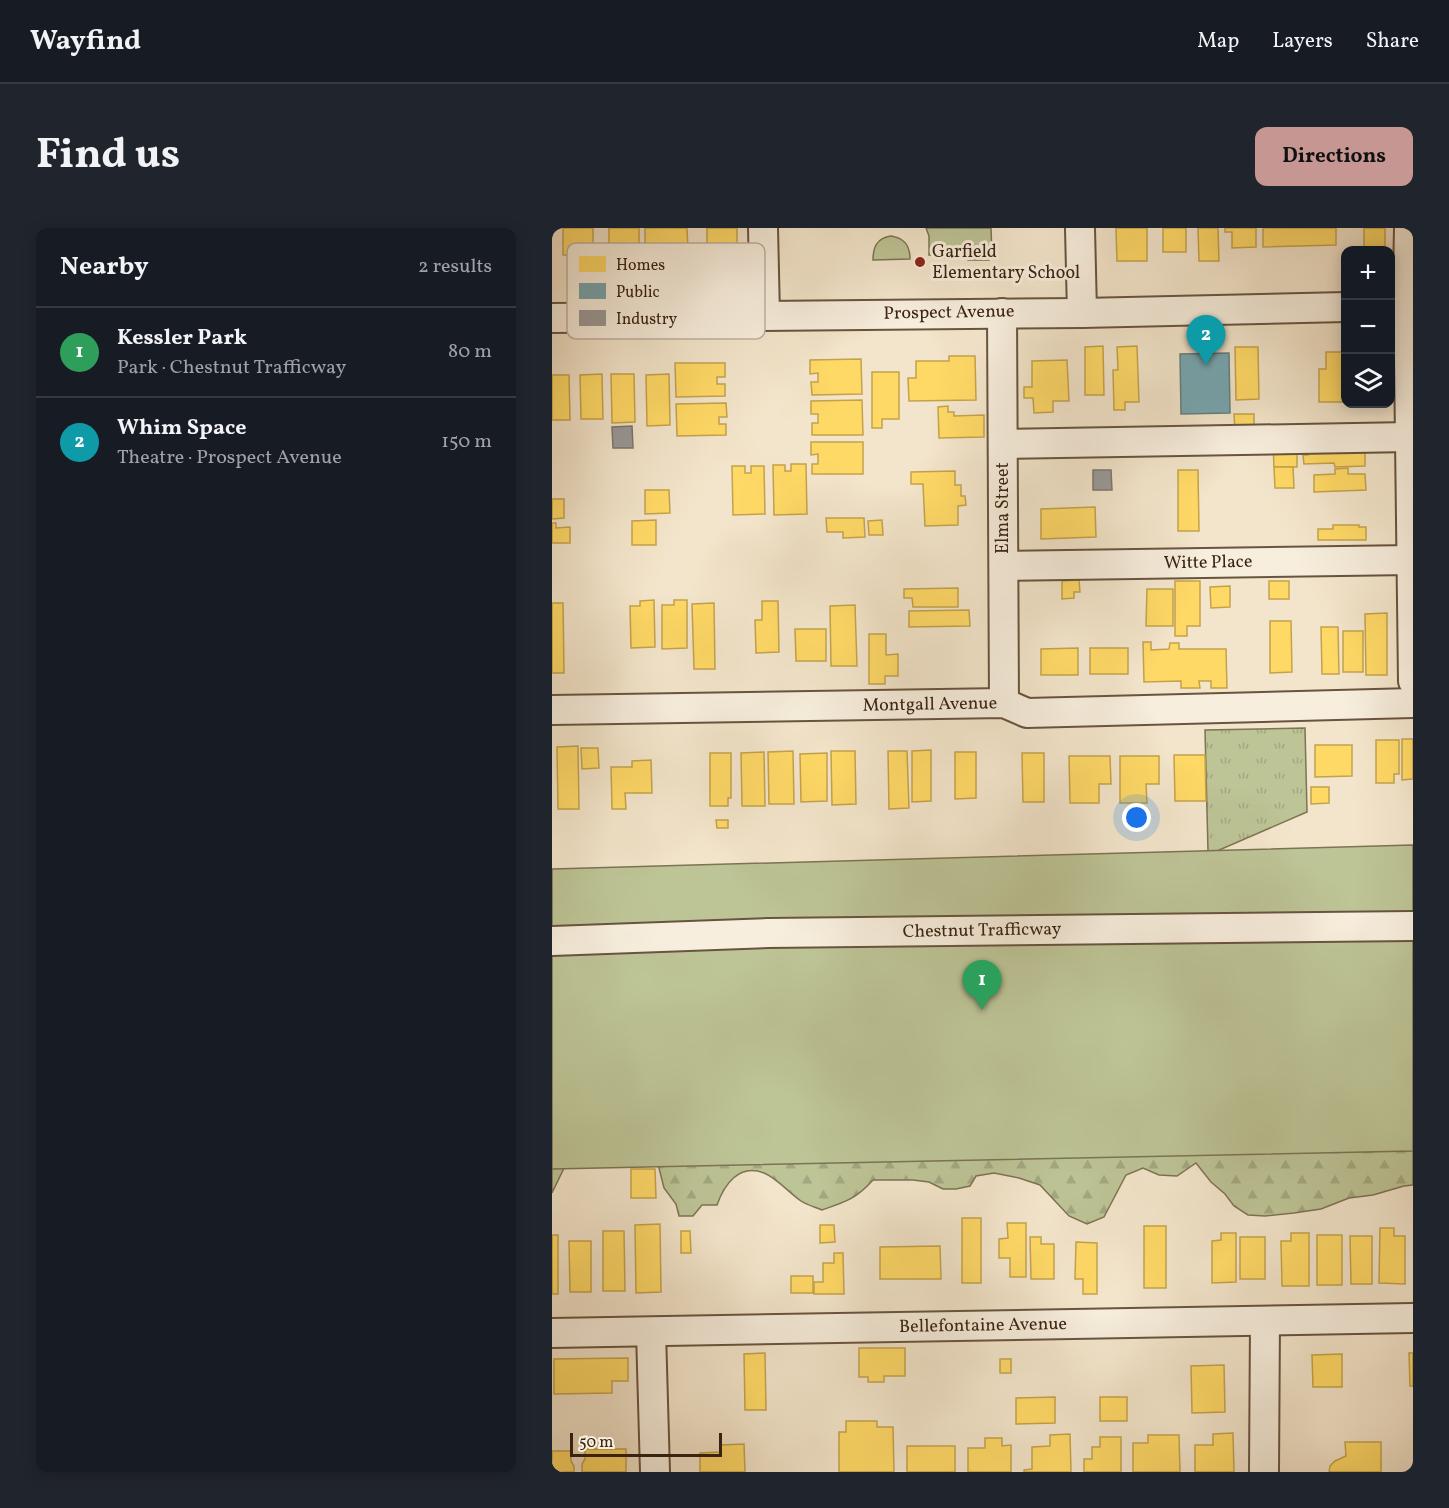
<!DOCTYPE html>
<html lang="en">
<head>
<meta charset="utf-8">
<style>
  body { margin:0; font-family:Vollkorn,serif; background:#20242c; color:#f1f3f6 }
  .controls { position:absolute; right:18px; top:18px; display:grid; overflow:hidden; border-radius:12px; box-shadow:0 3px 15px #0003 }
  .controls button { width:54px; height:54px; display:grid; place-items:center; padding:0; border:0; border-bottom:2px solid #363941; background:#171b24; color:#f1f3f6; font:30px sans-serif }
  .scale { position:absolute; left:18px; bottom:15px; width:152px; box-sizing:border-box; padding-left:6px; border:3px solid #3a2310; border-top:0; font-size:16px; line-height:21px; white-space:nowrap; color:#3a2310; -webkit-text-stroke:4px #f7eedd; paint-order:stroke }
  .you { position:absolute; left:585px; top:590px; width:21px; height:21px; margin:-15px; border:4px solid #fff; border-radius:50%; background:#1a73e8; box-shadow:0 0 0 9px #1a73e833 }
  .badge { display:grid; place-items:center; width:39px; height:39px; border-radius:50%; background:#c59692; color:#fff; font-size:20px; font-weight:700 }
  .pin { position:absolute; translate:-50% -50px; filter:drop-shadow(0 2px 3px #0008) }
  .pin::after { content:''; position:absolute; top:32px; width:21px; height:18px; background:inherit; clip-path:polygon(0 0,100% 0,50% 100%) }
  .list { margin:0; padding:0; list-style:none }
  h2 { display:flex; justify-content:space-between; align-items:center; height:78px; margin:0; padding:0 24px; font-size:26px }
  h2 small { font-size:20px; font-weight:400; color:#9ea1a6 }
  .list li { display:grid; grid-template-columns:39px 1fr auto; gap:18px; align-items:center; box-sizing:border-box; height:90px; padding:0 24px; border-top:2px solid #363941 }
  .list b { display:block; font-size:22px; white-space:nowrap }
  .list p { margin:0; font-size:20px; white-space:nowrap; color:#9ea1a6 }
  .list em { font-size:20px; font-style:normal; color:#9ea1a6 }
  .icon { flex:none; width:33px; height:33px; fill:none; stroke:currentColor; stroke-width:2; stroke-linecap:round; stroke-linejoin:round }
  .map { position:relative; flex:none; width:861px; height:1244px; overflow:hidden; border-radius:12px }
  header { display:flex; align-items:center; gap:36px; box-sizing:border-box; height:84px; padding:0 30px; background:#171b24; border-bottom:2px solid #363941 }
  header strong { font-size:28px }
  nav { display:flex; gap:33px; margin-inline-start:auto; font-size:21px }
  .intro { display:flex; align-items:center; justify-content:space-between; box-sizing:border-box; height:144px; padding:0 36px }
  h1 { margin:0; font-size:42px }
  .button { padding:15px 27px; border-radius:12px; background:#c59692; color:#111; font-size:21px; font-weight:700 }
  main { display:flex; gap:36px; padding:0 36px }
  aside { flex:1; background:#171b24; border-radius:12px; box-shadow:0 3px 15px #0003 }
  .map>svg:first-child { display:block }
  .grass { fill:url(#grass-tufts); stroke:#7c7453; stroke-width:1.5 }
  .forest { fill:url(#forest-firs); stroke:#7c7453; stroke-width:1.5 }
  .green { fill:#bdc496; stroke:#7c7453; stroke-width:1.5 }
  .homes { fill:#ffd966; stroke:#c4a24c; stroke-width:1.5 }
  .public { fill:#76a5af; stroke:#647e7f; stroke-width:1.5 }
  .industry { fill:#999; stroke:#7c7670; stroke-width:1.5 }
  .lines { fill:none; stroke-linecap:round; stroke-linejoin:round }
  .minor-casing { stroke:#68543f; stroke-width:32 }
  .minor { stroke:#f7eedd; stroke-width:28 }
  .poi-dot { fill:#8f2418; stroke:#f7eedd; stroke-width:2 }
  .labels { text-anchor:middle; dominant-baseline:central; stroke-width:6; stroke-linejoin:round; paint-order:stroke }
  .poi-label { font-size:18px; fill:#3a2310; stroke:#f7eedd; text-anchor:start }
  .street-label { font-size:18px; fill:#3a2310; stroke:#f7eedd }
  .key { fill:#f7eedd; stroke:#beb1a0; stroke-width:1.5 }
  .key-label { font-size:16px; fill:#3a2310 }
</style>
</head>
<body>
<header>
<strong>Wayfind</strong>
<nav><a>Map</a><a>Layers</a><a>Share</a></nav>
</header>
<div class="intro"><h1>Find us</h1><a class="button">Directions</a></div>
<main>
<aside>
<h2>Nearby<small>2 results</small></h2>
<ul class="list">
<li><span class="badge" style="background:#2e9e5b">1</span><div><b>Kessler Park</b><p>Park · Chestnut Trafficway</p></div><em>80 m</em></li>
<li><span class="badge" style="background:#0f9aa8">2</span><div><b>Whim Space</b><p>Theatre · Prospect Avenue</p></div><em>150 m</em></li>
</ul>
</aside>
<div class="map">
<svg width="861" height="1244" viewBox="0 0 861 1244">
  <defs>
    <pattern id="grass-tufts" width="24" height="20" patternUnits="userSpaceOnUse" patternTransform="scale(1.5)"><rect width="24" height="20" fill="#bdc496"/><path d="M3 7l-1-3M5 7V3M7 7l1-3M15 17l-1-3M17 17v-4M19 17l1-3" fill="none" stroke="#a3a880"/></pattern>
    <pattern id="forest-firs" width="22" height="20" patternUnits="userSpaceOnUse" patternTransform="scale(1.5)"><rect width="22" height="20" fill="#bdc496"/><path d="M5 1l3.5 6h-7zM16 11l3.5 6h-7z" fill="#a3a880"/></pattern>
  </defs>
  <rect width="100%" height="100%" fill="#f3e5cb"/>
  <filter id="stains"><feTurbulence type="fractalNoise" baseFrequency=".00333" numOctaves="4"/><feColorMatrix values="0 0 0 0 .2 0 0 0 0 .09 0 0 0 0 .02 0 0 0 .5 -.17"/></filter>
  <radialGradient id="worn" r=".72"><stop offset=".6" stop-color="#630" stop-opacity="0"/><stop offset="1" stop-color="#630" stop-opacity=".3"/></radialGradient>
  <polygon class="grass" points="753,500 755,584 665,623 656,623 653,502"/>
  <path class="forest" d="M861,792V957L852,958L821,967L797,970L769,981L742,985L713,988L696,987L682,978L673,966L659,954L644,935L625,948L607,947L591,940L574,947L552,989L535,996L517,988L488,957L467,950L442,945L424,948L418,958L404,961H391L377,954L361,952H321C304,971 293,974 270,982C263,979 255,977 249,973C237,965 225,950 212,945C187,935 172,957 165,977H150L141,988H127L124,976L112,960L106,936H14L0,965V887Z"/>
  <g class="green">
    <path d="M374,0H439L440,28L437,32H416L410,25H402L398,31C390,30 385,27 377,27V8Z"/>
    <path d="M339,8C353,10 358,18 358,31L321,32C321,19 325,10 339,8Z"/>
    <polygon points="861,617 861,923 0,941 0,641"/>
  </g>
  <g class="homes">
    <rect x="11" y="0" width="30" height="27"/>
    <polygon points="57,0 87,0 87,21 57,22"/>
    <polygon points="93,0 135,0 136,22 127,22 127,25 105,26 105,22 93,23"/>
    <rect x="155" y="0" width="30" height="30"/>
    <polygon points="564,0 595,0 595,33 565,33"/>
    <rect x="611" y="0" width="23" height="24"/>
    <polygon points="646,0 666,0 667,33 647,33"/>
    <polygon points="673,0 704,0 704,19 680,20 680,4 673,4"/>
    <polygon points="711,0 784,0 784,17 711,19"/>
    <rect x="812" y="0" width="21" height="22"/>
    <polygon points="551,118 552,167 533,167 533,119"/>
    <polygon points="585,118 587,174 573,174 573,182 562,182 561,142 566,142 565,119"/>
    <polygon points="683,119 706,119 707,171 684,172"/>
    <polygon points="774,124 794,124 794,156 792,156 792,174 767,174 767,141 774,141"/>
    <polygon points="397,128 423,128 424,172 357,173 356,150 364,150 364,133 397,133"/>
    <polygon points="309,131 310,166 260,167 259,154 266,154 266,145 258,146 258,132"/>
    <polygon points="515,132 517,173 501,173 501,184 482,185 481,170 472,170 472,159 480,159 480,133"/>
    <polygon points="123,135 173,135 173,149 165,149 165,156 173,156 173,168 124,169"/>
    <polygon points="320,144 347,144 347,191 330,191 330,200 320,200"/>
    <polygon points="50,146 51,191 29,191 28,147"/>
    <polygon points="59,146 82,146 83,194 60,195"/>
    <polygon points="117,146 118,197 95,198 94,147"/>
    <polygon points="0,147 17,147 18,192 0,192"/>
    <polygon points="310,172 311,207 260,207 260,195 266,195 266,186 259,186 259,173"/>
    <polygon points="174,175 175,189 167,189 167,196 174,196 174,207 125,208 124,176"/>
    <polygon points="396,178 396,184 402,184 402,188 432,187 432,209 387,210 386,179"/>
    <polygon points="682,186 702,186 702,204 683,204"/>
    <polygon points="259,214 311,214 311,246 260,246 260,236 266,236 266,226 259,227"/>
    <polygon points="721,216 745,216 745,239 722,239"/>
    <polygon points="813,217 813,238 783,239 782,235 752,236 751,227 756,227 756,218"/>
    <polygon points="239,236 254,236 255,286 222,287 221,237 233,237 233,243 239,243"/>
    <polygon points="180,238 193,238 193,245 199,245 199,238 212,238 213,286 181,287"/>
    <polygon points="722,239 741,239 742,260 723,260"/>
    <polygon points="796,240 796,246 813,246 814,262 762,264 762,247 783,246 783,241"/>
    <polygon points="626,242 646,242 647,303 626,303"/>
    <polygon points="403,243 403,257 409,257 409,268 413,268 414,277 406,278 406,297 373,298 371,256 359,256 359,244"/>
    <polygon points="93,262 117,262 118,285 93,286"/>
    <polygon points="0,271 12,271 12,290 0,291"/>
    <polygon points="543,279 544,309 489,311 489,281"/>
    <polygon points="274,290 312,290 313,309 291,310 291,304 275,304"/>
    <polygon points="104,292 104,317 80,317 80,293"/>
    <polygon points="330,292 331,307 317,307 316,293"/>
    <polygon points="0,295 4,295 4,300 18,299 18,315 0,315"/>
    <polygon points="781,297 807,297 807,299 814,299 814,312 766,312 766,301 781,301"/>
    <polygon points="527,352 528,364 522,364 522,370 510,371 510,353"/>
    <polygon points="623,353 648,353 648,398 635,398 635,408 623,408"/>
    <rect x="717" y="353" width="20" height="18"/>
    <polygon points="678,358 678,379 659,380 658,359"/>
    <polygon points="406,360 406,379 361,379 360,370 352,370 352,361"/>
    <polygon points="595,361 621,361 621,398 594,398"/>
    <polygon points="102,372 103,419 79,420 78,378 88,378 88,373"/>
    <polygon points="122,372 135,372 135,420 110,421 110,377 122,377"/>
    <polygon points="210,373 226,373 227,424 204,425 203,392 210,392"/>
    <polygon points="0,375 11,375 12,445 0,445"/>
    <polygon points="162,375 163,441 142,441 140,376"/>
    <polygon points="303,377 305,438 279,438 278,378"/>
    <polygon points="417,382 418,398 357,399 357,383"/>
    <polygon points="835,385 835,447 814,447 813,386"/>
    <polygon points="718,393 739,393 740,444 718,445"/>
    <polygon points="769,399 786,399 787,446 770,446"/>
    <polygon points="243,401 274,401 274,433 244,433"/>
    <rect x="791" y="403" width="20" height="41"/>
    <polygon points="317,406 334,406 334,427 346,426 346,448 333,448 333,456 317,456"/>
    <polygon points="591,414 599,414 599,422 617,421 618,415 627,415 627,421 674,421 675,460 659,460 659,453 647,453 648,460 629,460 629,453 592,454"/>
    <polygon points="526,420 526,447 489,447 489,421"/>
    <rect x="538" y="420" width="38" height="26"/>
    <polygon points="850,511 861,511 861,551 850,552"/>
    <polygon points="824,512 847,512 847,546 842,546 842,555 824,555"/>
    <polygon points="763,517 800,517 800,548 763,549"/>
    <polygon points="26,518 27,581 6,581 5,519"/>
    <polygon points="29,520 46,520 47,540 30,541"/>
    <polygon points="379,522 379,573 360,574 360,523"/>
    <polygon points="241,523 242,576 217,576 216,524"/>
    <polygon points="279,523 303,523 304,576 280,577"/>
    <polygon points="336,523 355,523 357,580 337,581"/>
    <polygon points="212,524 213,578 190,578 189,525"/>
    <polygon points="403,524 424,524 424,570 403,571"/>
    <polygon points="158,525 179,525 179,570 176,570 176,578 158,578"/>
    <polygon points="275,525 275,573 249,574 248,526"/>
    <polygon points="470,525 492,525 492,574 471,574"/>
    <polygon points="622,527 653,527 654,573 623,573"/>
    <polygon points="517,528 558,528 559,556 547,556 547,575 518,575"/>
    <polygon points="568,528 607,528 607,556 594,556 595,575 568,575"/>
    <polygon points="99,532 100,565 73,565 74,581 60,581 59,539 80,539 80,533"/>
    <polygon points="759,559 777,559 777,575 759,576"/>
    <polygon points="164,592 176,592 176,600 165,600"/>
    <polygon points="79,941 103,941 104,970 79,970"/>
    <rect x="410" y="990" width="19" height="65"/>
    <polygon points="455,995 474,995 474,1049 458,1049 458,1030 447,1030 447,1011 456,1010"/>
    <polygon points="108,996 109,1064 84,1065 83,997"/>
    <polygon points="268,997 282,997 283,1014 268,1015"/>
    <rect x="592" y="998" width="22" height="62"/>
    <polygon points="828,1000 842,1000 842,1008 853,1008 853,1056 827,1055"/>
    <polygon points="51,1003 72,1003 73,1063 51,1063"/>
    <polygon points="129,1003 138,1003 139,1025 129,1025"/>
    <polygon points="669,1005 684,1005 684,1054 660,1055 660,1013 669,1012"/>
    <polygon points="739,1005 757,1005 757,1058 730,1058 729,1013 739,1013"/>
    <rect x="0" y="1007" width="6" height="59"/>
    <rect x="765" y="1007" width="25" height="50"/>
    <polygon points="798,1008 820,1008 820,1056 799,1056"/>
    <polygon points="478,1009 489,1009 489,1016 502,1016 502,1051 479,1051"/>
    <rect x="688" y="1009" width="25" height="42"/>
    <polygon points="17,1013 39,1013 39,1064 18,1064"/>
    <polygon points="524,1014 545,1015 545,1066 531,1066 531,1051 523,1051"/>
    <polygon points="388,1018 389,1051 328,1051 328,1019"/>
    <polygon points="282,1025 291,1025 292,1066 262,1066 262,1054 271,1054 271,1035 282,1035"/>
    <rect x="239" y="1048" width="22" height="17"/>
    <polygon points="307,1120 353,1120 353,1148 332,1148 332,1154 316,1154 316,1149 307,1149"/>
    <polygon points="213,1125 214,1182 193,1182 192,1126"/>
    <polygon points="857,1125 861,1125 861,1158 858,1158"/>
    <polygon points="790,1126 790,1159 761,1159 760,1127"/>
    <polygon points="76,1130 76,1153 60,1153 60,1165 2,1166 2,1131"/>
    <rect x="448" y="1131" width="11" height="14"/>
    <polygon points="672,1137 673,1184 640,1185 639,1138"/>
    <polygon points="503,1169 503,1195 464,1196 464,1170"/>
    <rect x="548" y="1169" width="27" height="24"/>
    <polygon points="294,1193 325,1193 325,1199 341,1199 342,1244 287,1244 287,1204 294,1204"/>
    <polygon points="681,1205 682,1244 643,1244 643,1217 661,1217 661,1206"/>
    <polygon points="518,1206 519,1244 472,1244 472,1242 480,1241 480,1219 498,1218 498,1207"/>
    <polygon points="596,1207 627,1207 628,1244 581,1244 581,1215 596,1215"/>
    <polygon points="548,1209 569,1209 569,1244 532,1244 532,1231 540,1231 540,1219 548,1219"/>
    <polygon points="433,1210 450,1210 450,1218 459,1217 459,1244 416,1244 416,1220 433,1220"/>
    <polygon points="793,1214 829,1214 829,1244 777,1244 778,1238 783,1233 794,1228"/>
    <polygon points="192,1216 193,1244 148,1244 148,1225 169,1224 169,1217"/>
    <rect x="355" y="1218" width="48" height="26"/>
    <polygon points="33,1221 74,1221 74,1244 30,1244 30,1236 33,1231"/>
    <polygon points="0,1223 19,1223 19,1233 22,1238 22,1244 0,1244"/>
  </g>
  <polygon class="public" points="677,125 678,185 629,186 628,126"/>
  <g class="industry">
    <polygon points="80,198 81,220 61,220 60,199"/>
    <polygon points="541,242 559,242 560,262 541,262"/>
  </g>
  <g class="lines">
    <g class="minor-casing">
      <g id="minor">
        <polyline points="211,0 213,87"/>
        <polyline points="528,0 530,85"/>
        <polyline points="857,0 856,50 861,453"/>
        <polyline points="450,85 452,475"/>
        <polyline points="0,90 530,85 794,79"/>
        <polyline points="451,216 858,209"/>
        <polyline points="452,338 860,332"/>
        <polyline points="0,482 452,475 475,485 861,475"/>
        <polyline points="0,713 216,705 861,698"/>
        <polyline points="99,1104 103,1244"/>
        <polyline points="0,1105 861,1090"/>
        <polyline points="712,1244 713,1093"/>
      </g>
    </g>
    <use href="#minor" class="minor"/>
  </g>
  <circle class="poi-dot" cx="368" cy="34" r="6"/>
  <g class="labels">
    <g class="poi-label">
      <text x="380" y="24">Garfield<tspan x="380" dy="21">Elementary School</tspan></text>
    </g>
    <g class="street-label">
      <text transform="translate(397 85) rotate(-1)">Prospect Avenue</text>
      <text transform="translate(451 280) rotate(-90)">Elma Street</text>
      <text transform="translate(656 335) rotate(-1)">Witte Place</text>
      <text transform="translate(378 477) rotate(-1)">Montgall Avenue</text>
      <text transform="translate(430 703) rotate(-1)">Chestnut Trafficway</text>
      <text transform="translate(431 1098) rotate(-1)">Bellefontaine Avenue</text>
    </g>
  </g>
  <rect x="15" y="15" width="198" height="96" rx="9" class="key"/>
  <rect x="27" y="28" width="27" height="16" fill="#ffd966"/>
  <rect x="27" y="55" width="27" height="16" fill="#76a5af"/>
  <rect x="27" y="82" width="27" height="16" fill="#999"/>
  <g class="key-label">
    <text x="64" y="42">Homes</text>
    <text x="64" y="69">Public</text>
    <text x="64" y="96">Industry</text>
  </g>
  <rect width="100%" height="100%" filter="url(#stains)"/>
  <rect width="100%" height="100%" fill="url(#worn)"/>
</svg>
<div class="controls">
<button>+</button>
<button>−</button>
<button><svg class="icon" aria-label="layers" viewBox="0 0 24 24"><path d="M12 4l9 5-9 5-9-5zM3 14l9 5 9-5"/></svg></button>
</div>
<div class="scale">50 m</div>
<div class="you"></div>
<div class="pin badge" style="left:430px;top:782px;background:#2e9e5b">1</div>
<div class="pin badge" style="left:654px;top:137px;background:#0f9aa8">2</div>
</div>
</main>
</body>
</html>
